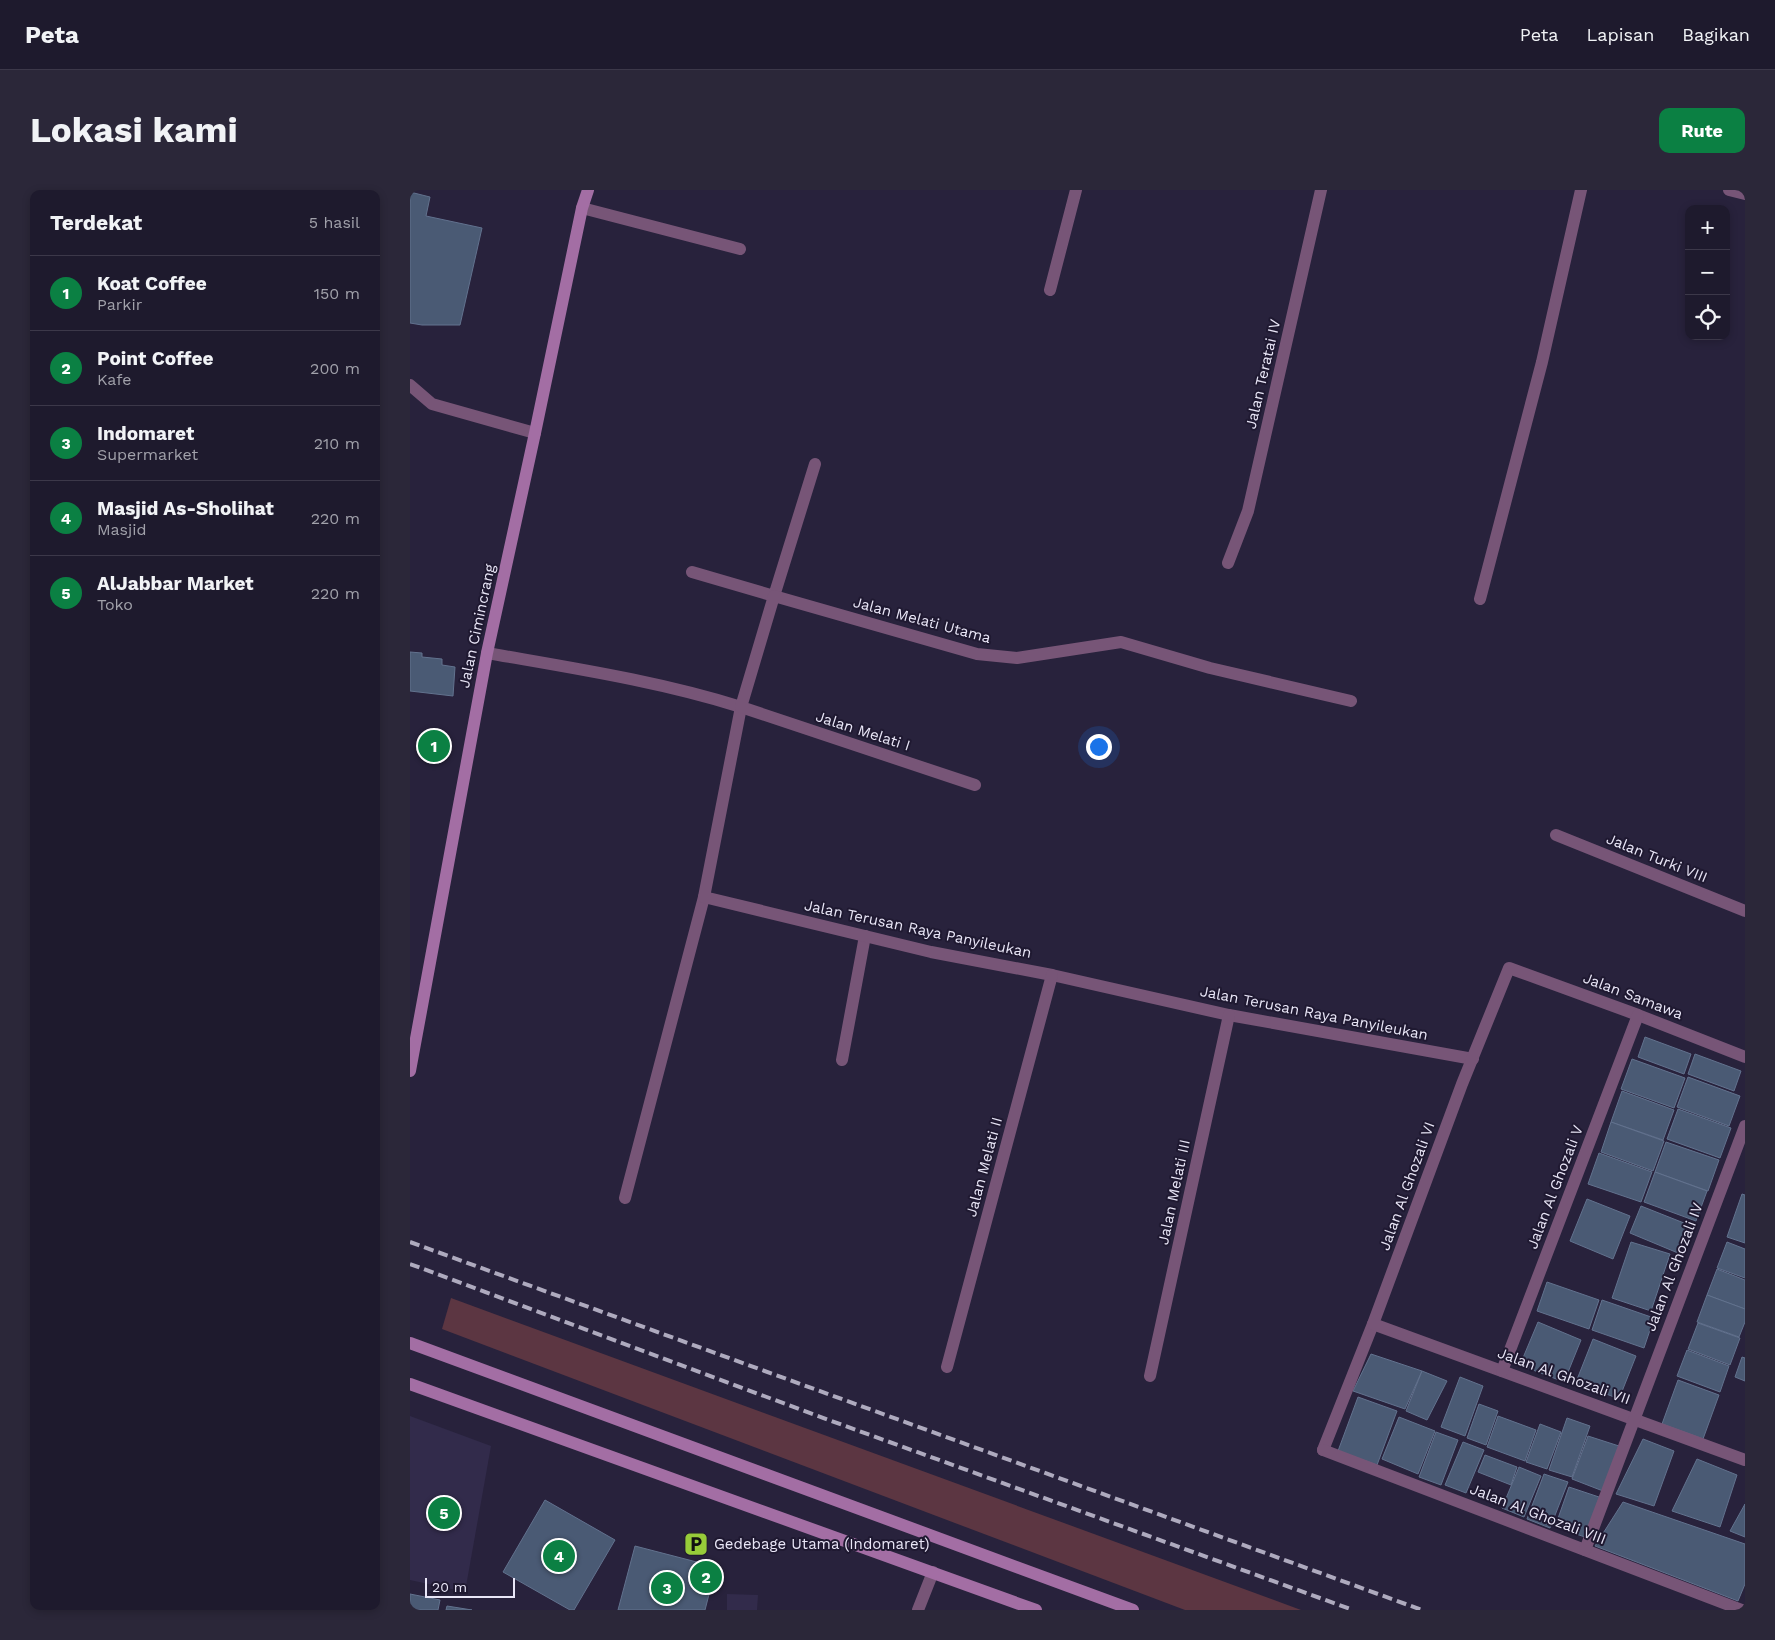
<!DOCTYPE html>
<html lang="id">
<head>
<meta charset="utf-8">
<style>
  body { margin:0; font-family:"Work Sans",sans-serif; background:#2b2739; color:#f1f3f6 }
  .controls { position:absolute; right:15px; top:15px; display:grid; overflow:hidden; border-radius:10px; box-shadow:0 2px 8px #0003 }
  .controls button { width:45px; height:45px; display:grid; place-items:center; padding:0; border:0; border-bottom:1px solid #3c3849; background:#1e1a2d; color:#f1f3f6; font:25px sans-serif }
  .scale { position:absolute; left:15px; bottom:12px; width:90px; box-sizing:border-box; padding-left:5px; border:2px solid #e9e6f7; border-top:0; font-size:14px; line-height:18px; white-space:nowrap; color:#e9e6f7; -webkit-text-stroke:4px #1f1931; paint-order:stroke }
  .you { position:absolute; left:688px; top:556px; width:18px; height:18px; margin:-12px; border:4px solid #fff; border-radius:50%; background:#1a73e8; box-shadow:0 0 0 8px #1a73e833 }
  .badge { display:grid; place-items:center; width:32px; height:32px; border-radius:50%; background:#0b8043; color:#fff; font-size:16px; font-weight:700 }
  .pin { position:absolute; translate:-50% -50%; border:2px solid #fff; box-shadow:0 1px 5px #0006 }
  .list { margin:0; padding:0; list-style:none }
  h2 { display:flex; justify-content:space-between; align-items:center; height:65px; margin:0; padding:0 20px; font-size:21px }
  h2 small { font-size:16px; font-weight:400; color:#a1a1aa }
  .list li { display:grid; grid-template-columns:32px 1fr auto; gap:15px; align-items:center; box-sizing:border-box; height:75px; padding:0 20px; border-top:1px solid #3c3849 }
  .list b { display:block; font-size:19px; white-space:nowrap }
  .list p { margin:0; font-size:16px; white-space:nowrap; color:#a1a1aa }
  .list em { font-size:16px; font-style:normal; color:#a1a1aa }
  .icon { flex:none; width:28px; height:28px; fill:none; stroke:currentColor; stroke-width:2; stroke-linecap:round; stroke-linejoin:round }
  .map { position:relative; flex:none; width:1335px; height:1420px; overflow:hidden; border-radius:10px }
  header { display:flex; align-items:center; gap:30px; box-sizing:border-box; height:70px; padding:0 25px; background:#1e1a2d; border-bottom:1px solid #3c3849 }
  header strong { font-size:24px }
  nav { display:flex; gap:28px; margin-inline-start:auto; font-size:18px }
  .intro { display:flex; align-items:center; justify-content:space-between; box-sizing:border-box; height:120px; padding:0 30px }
  h1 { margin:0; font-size:35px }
  .button { padding:12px 22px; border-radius:10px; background:#0b8043; color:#fff; font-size:18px; font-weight:700 }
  main { display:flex; gap:30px; padding:0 30px }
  aside { flex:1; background:#1e1a2d; border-radius:10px; box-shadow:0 2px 8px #0003 }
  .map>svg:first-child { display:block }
  .built { fill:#322b4b }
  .green { fill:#5c3642 }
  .building { fill:#4a5a74; stroke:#62728e }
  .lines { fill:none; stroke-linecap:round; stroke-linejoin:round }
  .lane { stroke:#757; stroke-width:12 }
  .street { stroke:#757; stroke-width:12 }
  .secondary { stroke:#a36ea4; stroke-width:12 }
  .rail { stroke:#aeaabe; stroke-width:4; stroke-dasharray:10 5; stroke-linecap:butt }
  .labels { text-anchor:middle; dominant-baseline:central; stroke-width:4; stroke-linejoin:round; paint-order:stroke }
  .street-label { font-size:15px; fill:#e9e6f7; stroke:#1f1931 }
  .poi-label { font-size:15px; fill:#e9e6f7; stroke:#1f1931; text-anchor:start }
</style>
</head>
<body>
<header>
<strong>Peta</strong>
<nav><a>Peta</a><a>Lapisan</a><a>Bagikan</a></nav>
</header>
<div class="intro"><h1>Lokasi kami</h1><a class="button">Rute</a></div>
<main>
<aside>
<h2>Terdekat<small>5 hasil</small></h2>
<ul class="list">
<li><span class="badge">1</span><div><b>Koat Coffee</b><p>Parkir</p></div><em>150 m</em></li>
<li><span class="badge">2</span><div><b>Point Coffee</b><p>Kafe</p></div><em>200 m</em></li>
<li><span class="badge">3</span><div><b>Indomaret</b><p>Supermarket</p></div><em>210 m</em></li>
<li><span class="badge">4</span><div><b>Masjid As-Sholihat</b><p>Masjid</p></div><em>220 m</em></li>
<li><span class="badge">5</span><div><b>AlJabbar Market</b><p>Toko</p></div><em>220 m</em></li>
</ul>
</aside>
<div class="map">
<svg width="1335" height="1420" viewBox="0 0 1335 1420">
  <rect width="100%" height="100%" fill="#28223c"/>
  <g class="built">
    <polygon points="0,1226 81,1256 55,1402 0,1390"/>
    <polygon points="317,1404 348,1405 347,1420 317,1420"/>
  </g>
  <polygon class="green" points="41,1108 891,1420 775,1420 32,1139"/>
  <g class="building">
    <polygon points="0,2 20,7 16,26 72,38 50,135 12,135 0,133"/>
    <polygon points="0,462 12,463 12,467 32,469 32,475 45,477 43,506 0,501"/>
    <polygon points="1235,847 1281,864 1274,884 1228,867"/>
    <polygon points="1285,864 1331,881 1324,901 1278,884"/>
    <polygon points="1222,869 1275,888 1264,918 1211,899"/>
    <polygon points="1278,887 1330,906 1319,936 1267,917"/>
    <polygon points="1212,901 1264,920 1253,950 1201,932"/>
    <polygon points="1268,919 1321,938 1310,968 1257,949"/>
    <polygon points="1201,932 1254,951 1243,981 1191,962"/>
    <polygon points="1256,952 1309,970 1298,1001 1245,982"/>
    <polygon points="1189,963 1242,982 1231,1012 1178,994"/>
    <polygon points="1245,982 1297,1001 1286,1031 1234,1012"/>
    <polygon points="1332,1004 1335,1005 1335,1053 1317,1047"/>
    <polygon points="1177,1009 1220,1026 1203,1069 1160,1051"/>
    <polygon points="1231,1016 1279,1035 1268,1063 1220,1043"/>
    <polygon points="1221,1052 1260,1064 1241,1121 1202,1108"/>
    <polygon points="1317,1052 1335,1059 1335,1088 1307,1078"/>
    <polygon points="1307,1079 1335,1090 1335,1119 1297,1105"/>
    <polygon points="1137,1092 1189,1110 1179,1139 1127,1121"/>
    <polygon points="1297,1105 1335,1119 1335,1132 1329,1147 1287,1132"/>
    <polygon points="1192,1110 1244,1128 1234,1158 1182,1140"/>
    <polygon points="1128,1132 1171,1150 1154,1192 1110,1175"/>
    <polygon points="1288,1133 1330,1148 1320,1175 1278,1159"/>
    <polygon points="1183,1149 1226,1166 1209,1209 1166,1192"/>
    <polygon points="1277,1160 1319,1176 1310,1202 1267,1186"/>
    <polygon points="961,1164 1012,1181 995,1219 943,1201"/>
    <polygon points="1332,1167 1335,1168 1335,1191 1325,1187"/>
    <polygon points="1012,1181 1037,1191 1017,1230 996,1221"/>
    <polygon points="1050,1187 1073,1196 1055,1246 1031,1237"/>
    <polygon points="1268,1190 1309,1205 1293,1249 1252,1234"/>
    <polygon points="948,1207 987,1221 967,1275 928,1261"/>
    <polygon points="1069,1214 1088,1221 1076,1255 1057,1248"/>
    <polygon points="1088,1226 1126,1240 1115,1271 1077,1257"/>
    <polygon points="989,1227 1025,1241 1008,1284 972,1269"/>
    <polygon points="1157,1228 1180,1236 1162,1287 1139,1280"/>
    <polygon points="1130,1234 1151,1242 1137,1279 1116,1272"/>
    <polygon points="1026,1242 1048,1250 1031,1295 1009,1287"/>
    <polygon points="1178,1246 1209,1256 1193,1301 1162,1289"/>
    <polygon points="1233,1249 1264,1261 1244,1316 1206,1304"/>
    <polygon points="1053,1252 1074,1260 1056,1303 1035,1295"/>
    <polygon points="1075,1265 1107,1277 1101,1295 1068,1282"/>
    <polygon points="1287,1269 1327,1285 1310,1337 1262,1321"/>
    <polygon points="1109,1277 1131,1286 1114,1327 1092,1318"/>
    <polygon points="1134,1284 1158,1292 1140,1338 1117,1329"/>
    <polygon points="1159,1297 1192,1308 1178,1348 1145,1337"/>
    <polygon points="135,1310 205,1350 164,1420 160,1420 93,1382"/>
    <polygon points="1213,1312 1335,1354 1335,1394 1328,1411 1185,1356"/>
    <polygon points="1335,1314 1335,1347 1320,1341"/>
    <polygon points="225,1356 306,1377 295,1420 208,1420"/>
    <polygon points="0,1404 30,1410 28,1420 0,1420"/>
    <polygon points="37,1416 62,1420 36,1420"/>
  </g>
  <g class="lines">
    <g class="lane">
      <polyline points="0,195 22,214 125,243"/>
      <polyline points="282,382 364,406 405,274"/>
      <polyline points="432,870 455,746"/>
      <polyline points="215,1008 294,707"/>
      <polyline points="913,1260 963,1134"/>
      <polyline points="508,1420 523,1382"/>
    </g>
    <g class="street">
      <polyline points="1319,0 1335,4"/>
      <polyline points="172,18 330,59"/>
      <polyline points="640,100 666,0"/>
      <polyline points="818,373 838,321 911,0"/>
      <polyline points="1070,409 1132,172 1171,0"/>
      <path d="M77,463C162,478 248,491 331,517L294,707L521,762L642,785L819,825L1063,869"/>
      <polyline points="565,595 331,517 364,406 567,464 607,468 711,452 800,478 941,511"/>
      <polyline points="1146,645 1335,721"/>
      <polyline points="1335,867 1228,825 1099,778 1052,894 963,1134 1335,1270"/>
      <polyline points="537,1177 642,785"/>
      <polyline points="1092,1181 1228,825"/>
      <polyline points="740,1186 819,825"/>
      <polyline points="913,1260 1332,1420"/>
      <polyline points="1175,1360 1335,936"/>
    </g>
    <g class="secondary">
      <polyline points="0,881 77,463 125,243 172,18 178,0"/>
      <polyline points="0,1153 723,1420"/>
      <polyline points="0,1194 626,1420"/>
    </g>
    <g class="rail">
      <polyline points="0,1052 1012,1420"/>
      <polyline points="0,1074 405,1225 943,1420"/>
    </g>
  </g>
  <defs>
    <g id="parking-square" transform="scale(1.25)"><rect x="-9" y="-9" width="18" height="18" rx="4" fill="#97cc39" stroke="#1f1931"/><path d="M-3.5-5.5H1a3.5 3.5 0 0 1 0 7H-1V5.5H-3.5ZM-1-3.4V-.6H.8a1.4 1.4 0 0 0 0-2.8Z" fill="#111"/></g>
  </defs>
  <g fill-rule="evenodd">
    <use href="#parking-square" x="286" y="1354"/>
  </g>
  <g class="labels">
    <g class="street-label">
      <text transform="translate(853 184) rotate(-77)">Jalan Teratai IV</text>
      <text transform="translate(512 430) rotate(15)">Jalan Melati Utama</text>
      <text transform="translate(67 436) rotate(-78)">Jalan Cimincrang</text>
      <text transform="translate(453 541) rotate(18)">Jalan Melati I</text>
      <text transform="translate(1247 668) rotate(22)">Jalan Turki VIII</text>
      <text transform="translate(508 739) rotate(12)">Jalan Terusan Raya Panyileukan</text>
      <text transform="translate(1223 806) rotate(21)">Jalan Samawa</text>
      <text transform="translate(904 823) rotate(11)">Jalan Terusan Raya Panyileukan</text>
      <text transform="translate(574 977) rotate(-75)">Jalan Melati II</text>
      <text transform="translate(997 996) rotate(-70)">Jalan Al Ghozali VI</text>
      <text transform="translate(1145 997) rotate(-69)">Jalan Al Ghozali V</text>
      <text transform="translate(764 1002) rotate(-78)">Jalan Melati III</text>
      <text transform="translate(1264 1077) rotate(-69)">Jalan Al Ghozali IV</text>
      <text transform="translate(1154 1186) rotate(20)">Jalan Al Ghozali VII</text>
      <text transform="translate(1128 1324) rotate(21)">Jalan Al Ghozali VIII</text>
    </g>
    <g class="poi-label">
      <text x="304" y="1354">Gedebage Utama (Indomaret)</text>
    </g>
  </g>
</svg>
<div class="controls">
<button>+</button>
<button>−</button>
<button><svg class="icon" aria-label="locate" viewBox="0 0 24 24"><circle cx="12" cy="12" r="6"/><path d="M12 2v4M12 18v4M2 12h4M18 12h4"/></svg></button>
</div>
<div class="scale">20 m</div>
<div class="you"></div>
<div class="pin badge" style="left:24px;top:556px">1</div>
<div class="pin badge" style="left:296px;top:1387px">2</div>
<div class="pin badge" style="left:257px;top:1398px">3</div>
<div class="pin badge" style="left:149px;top:1366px">4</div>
<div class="pin badge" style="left:34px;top:1323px">5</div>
</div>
</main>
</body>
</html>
